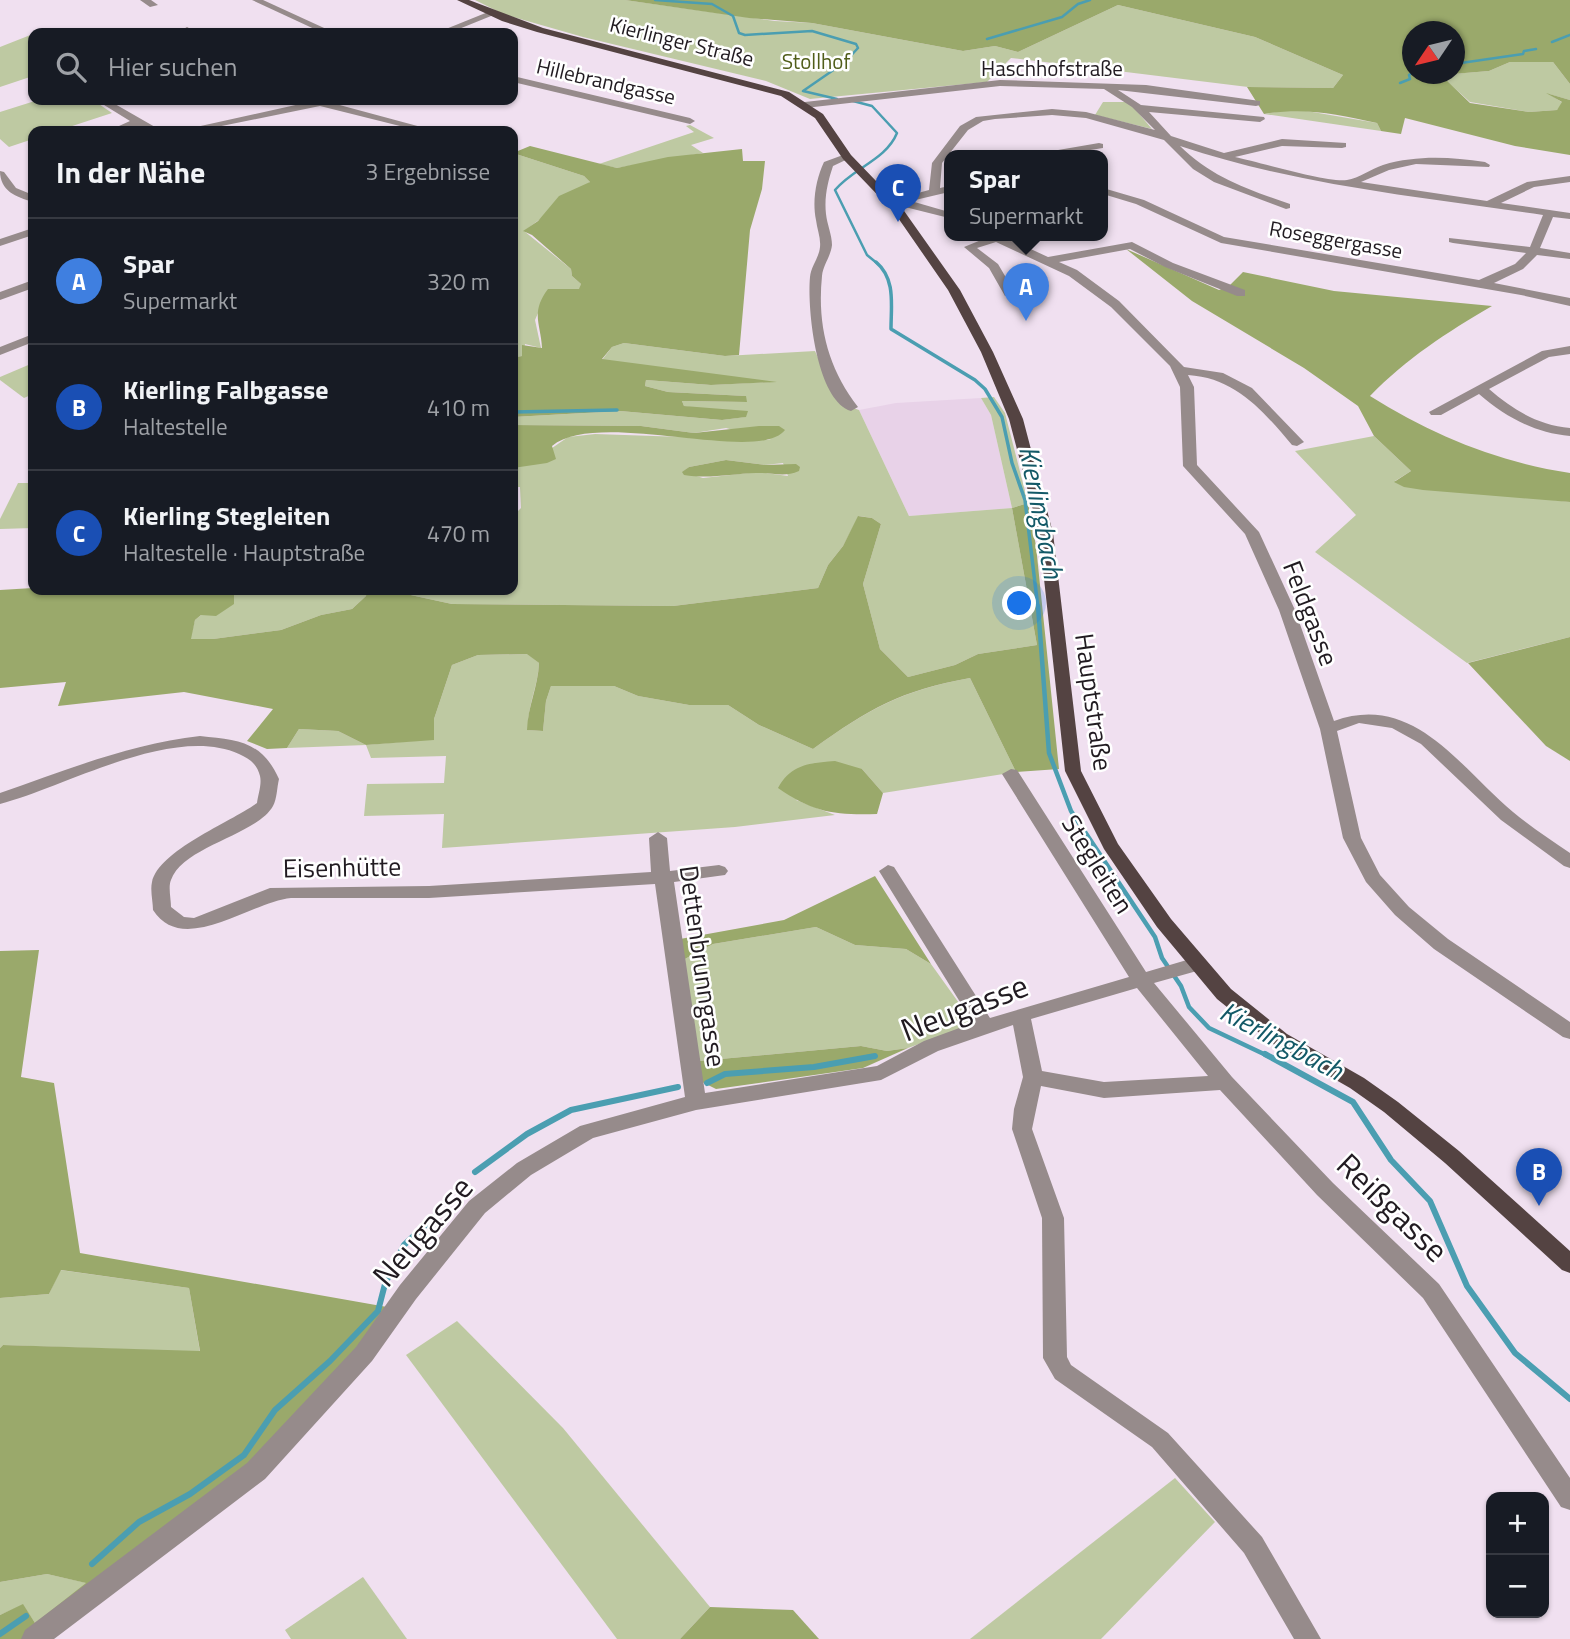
<!DOCTYPE html>
<html lang="de">
<head>
<meta charset="utf-8">
<style>
  body { margin:0; font-family:"Titillium Web",sans-serif; background:#242831; color:#f1f3f6 }
  .controls { position:absolute; right:21px; bottom:21px; display:grid; overflow:hidden; border-radius:14px; box-shadow:0 2px 5px #0004 }
  .controls button { width:63px; height:63px; display:grid; place-items:center; padding:0; border:0; border-bottom:2px solid #363941; background:#171b24; color:#f1f3f6; font:35px sans-serif }
  .compass { position:absolute; left:1402px; top:21px; width:63px; height:63px; border-radius:50%; background:#171b24; box-shadow:0 2px 5px #0004; rotate:235deg }
  .you { position:absolute; left:1020px; top:604px; width:24px; height:24px; margin:-18px; border:5px solid #fff; border-radius:50%; background:#1a73e8; box-shadow:0 0 0 10px #1a73e833 }
  .badge { display:grid; place-items:center; width:46px; height:46px; border-radius:50%; background:#7c3aed; color:#fff; font-size:23px; font-weight:700 }
  .pin { position:absolute; translate:-50% -58px; filter:drop-shadow(0 2px 4px #0008) }
  .pin::after { content:''; position:absolute; top:37px; width:24px; height:21px; background:inherit; clip-path:polygon(0 0,100% 0,50% 100%) }
  .popup { position:absolute; left:944px; top:150px; width:164px; height:91px; box-sizing:border-box; display:grid; place-content:center; border-radius:14px; background:#171b24; filter:drop-shadow(0 2px 5px #0005); font-size:23px; white-space:nowrap; color:#9ea1a6 }
  .popup b { font-size:26px; color:#f1f3f6 }
  .popup::after { content:''; position:absolute; left:50%; top:100%; margin-left:-14px; border:14px solid transparent; border-top-color:#171b24 }
  .list { margin:0; padding:0; list-style:none }
  h2 { display:flex; justify-content:space-between; align-items:center; height:91px; margin:0; padding:0 28px; font-size:30px }
  h2 small { font-size:23px; font-weight:400; color:#9ea1a6 }
  .list li { display:grid; grid-template-columns:46px 1fr auto; gap:21px; align-items:center; box-sizing:border-box; height:126px; padding:0 28px; border-top:2px solid #363941 }
  .list b { display:block; font-size:26px; white-space:nowrap }
  .list p { margin:0; font-size:23px; white-space:nowrap; color:#9ea1a6 }
  .list em { font-size:23px; font-style:normal; color:#9ea1a6 }
  .icon { flex:none; width:38px; height:38px; fill:none; stroke:currentColor; stroke-width:2; stroke-linecap:round; stroke-linejoin:round }
  .map { position:relative; flex:none; width:1570px; height:1639px; overflow:hidden }
  .search { position:absolute; background:#171b24; box-shadow:0 2px 5px #0004; left:28px; top:28px; width:490px; height:77px; display:flex; align-items:center; gap:18px; box-sizing:border-box; padding:0 24px; border-radius:14px; color:#9ea1a6; font-size:26px }
  .panel { position:absolute; background:#171b24; box-shadow:0 2px 5px #0004; left:28px; top:126px; width:490px; height:469px; border-radius:14px }
  .map>svg:first-child { display:block }
  .built { fill:#e8d2e8 }
  .green { fill:#bec9a2; fill-rule:evenodd }
  .forest { fill:#9aa96b; fill-rule:evenodd }
  .lines { fill:none; stroke-linecap:round; stroke-linejoin:round }
  .stream-far3 { stroke:#4b9eb1; stroke-width:2.5 }
  .stream-far2 { stroke:#4b9eb1; stroke-width:3.5 }
  .stream-far1 { stroke:#4b9eb1; stroke-width:4.5 }
  .stream { stroke:#4b9eb1; stroke-width:6 }
  .minor { fill:#968b8b; fill-rule:evenodd }
  .primary { fill:#544342; fill-rule:evenodd }
  .labels { text-anchor:middle; dominant-baseline:central; stroke-width:5; stroke-linejoin:round; paint-order:stroke }
  .far-street-label { font-size:21px; fill:#211b21; stroke:#fff }
  .far-park-label { font-size:21px; fill:#515e1a; stroke:#fff }
  .street-label { font-size:26px; fill:#211b21; stroke:#fff }
  .water-label { font-size:28px; font-style:italic; fill:#135967; stroke:#fff }
  .near-street-label { font-size:32px; fill:#211b21; stroke:#fff }
</style>
</head>
<body>
<div class="map">
<svg width="1570" height="1639" viewBox="0 0 1570 1639">
  <rect width="100%" height="100%" fill="#f0e0f0"/>
  <polygon class="built" points="981,398 991,415 1012,508 909,516 859,410 896,403"/>
  <g class="green">
    <polygon points="475,0 625,0 775,21 812,23 963,51 995,46 1018,52 1118,5 1255,37 1343,75 1333,88 1248,87 1011,58 987,82 810,99 766,81 583,37 503,14"/>
    <polygon points="33,34 33,76 0,87 0,47"/>
    <polygon points="1510,62 1553,62 1570,84 1570,100 1549,94 1563,103 1557,110 1529,112 1470,102 1440,75 1489,71"/>
    <polygon points="38,100 93,100 112,113 57,131 33,131 33,139 9,147 0,139 0,112"/>
    <polygon points="1103,102 1129,102 1152,129 1095,115"/>
    <polygon points="1295,109 1377,123 1381,131 1264,114"/>
    <polygon points="690,125 714,138 691,145 703,153 617,168 599,164 694,132 686,126"/>
    <polygon points="513,153 584,176 590,182 524,231 571,269 572,276 581,284 580,289 548,290 535,320 541,348 525,344 523,356 513,358"/>
    <path d="M624,343L725,356L815,351L839,403L859,410L909,516L1012,508L991,415L981,398L994,397L1005,413L1028,503L1012,508L1037,645L978,654L955,665L908,677L880,649L863,584L881,524L872,518L859,516L843,546L828,565L818,588L673,606L452,604L406,594L399,590H513V516L521,508L520,487H513V468L529,464L568,437L595,434L771,440L726,428L694,433L641,426L513,425V417L620,411L722,420L745,417L684,406L682,401L746,402V396L668,392L645,386L646,380L711,385L770,382L602,360L612,347ZM726,460L765,465L783,463L788,476L758,472L703,478L683,472L689,467Z"/>
    <polygon points="33,363 33,394 24,398 0,380 0,377"/>
    <polygon points="1374,436 1411,471 1395,481 1570,502 1570,637 1467,663 1315,552 1356,515 1295,451"/>
    <polygon points="18,483 33,483 33,528 0,529 0,519"/>
    <polygon points="231,590 367,590 366,596 352,609 321,615 281,630 213,639 190,639 195,620 201,615 210,613 234,592"/>
    <path d="M528,654L539,663C538,687 527,706 528,730L543,731L546,701L551,686H614L638,696L689,705H728L759,725L813,749C870,708 901,691 970,678L1016,772L883,793L862,769L796,800L835,815L735,827L442,848L444,814L364,816L367,784L444,783L446,756L371,758L366,745L287,748L299,729L338,731L366,745L434,739V719L452,665L478,655Z"/>
    <polygon points="816,927 855,945 906,949 931,964 974,1024 908,1048 887,1051 861,1046 699,1061 683,960 713,944"/>
    <polygon points="60,1270 189,1288 200,1352 3,1345 0,1348 0,1298 49,1294"/>
    <polygon points="457,1321 563,1428 710,1607 680,1639 617,1639 406,1355"/>
    <polygon points="1175,1478 1215,1522 1101,1639 970,1639"/>
    <polygon points="47,1574 87,1583 35,1623 23,1605 0,1615 0,1582"/>
    <polygon points="363,1577 407,1639 291,1639 285,1630"/>
  </g>
  <g class="forest">
    <path d="M625,0H1570V84L1553,62H1510L1489,71L1441,75L1470,103L1529,112L1557,110L1562,102L1546,93L1570,100V155L1515,146L1405,118L1401,134L1381,131L1377,123C1336,114 1305,107 1264,114L1247,87L1333,88L1343,75L1255,37L1118,5L1018,52L995,46L963,51L812,23L749,18ZM1412,32H1454V74H1412Z"/>
    <path d="M530,146L617,168L668,157L742,149L743,161H765L762,189L750,230L739,355L725,356L624,343L612,347L602,359L777,382L711,385L646,380L645,386L668,392L746,396L747,402L682,401L684,406L748,411L746,417L722,420L620,411L513,417V358L522,356V345L542,348C541,324 530,313 548,289H579L581,284L572,276L571,269L532,235L523,231L538,221L559,196L590,182L584,176L513,153Z"/>
    <path d="M1126,249L1219,290L1229,286L1243,272L1334,291L1492,306C1446,333 1407,358 1370,396C1432,435 1497,462 1570,473V502L1423,490L1404,487L1394,482L1411,471L1374,436L1358,406L1304,368L1192,301Z"/>
    <path d="M513,425L641,426L694,433L759,426H779L785,430C758,465 598,408 552,446L556,459L547,463L513,468Z"/>
    <path d="M726,460L765,465L796,464L800,467L799,471C783,478 772,472 756,473C731,474 709,479 684,475L682,472L689,467Z"/>
    <path d="M1028,503L1036,546L1059,769L1016,772L970,678C900,691 870,708 813,749L759,725L728,705H689L638,696L614,686H551L546,701L543,731L527,730C528,705 538,687 539,663L527,654L478,655L452,665L434,719V740L366,745L338,731L299,729L287,748L267,749L247,741L273,709L184,692L58,706L66,682L0,688V590L33,588V590H231L234,592V604L216,616L201,615L195,620L191,639H213L281,630L321,615L352,609L366,596L367,590H399L406,594L452,604L673,606L818,588L828,565L843,546L858,516L872,518L881,524L863,584L880,649L908,677L955,665L978,654L1037,645L1012,508Z"/>
    <polygon points="1570,637 1570,761 1546,746 1468,663"/>
    <path d="M835,761L862,769L883,793L877,814C835,815 814,813 778,788C791,764 810,763 835,761Z"/>
    <polygon points="875,876 931,964 906,949 855,945 816,927 713,944 683,960 680,939 784,920"/>
    <polygon points="39,950 21,1077 54,1083 80,1253 404,1310 369,1360 42,1639 0,1639 0,1615 23,1604 35,1623 86,1583 47,1574 0,1582 0,1348 3,1345 200,1351 189,1288 61,1270 49,1294 0,1298 0,951"/>
    <polygon points="861,1046 887,1051 908,1048 863,1068 716,1089 702,1082 699,1061"/>
    <polygon points="710,1607 793,1610 819,1639 680,1639"/>
  </g>
  <g class="lines">
    <g class="stream-far3">
      <polyline points="655,0 712,4 733,16 739,33 745,35 812,31 856,44 858,48 845,62 803,91 837,99"/>
      <polyline points="987,39 1062,17 1078,4 1090,0"/>
      <polyline points="1552,42 1570,35"/>
      <polyline points="1454,64 1523,54 1524,51 1536,49"/>
      <polyline points="1400,83 1410,79 1409,75 1412,73"/>
      <path d="M853,101L872,106L897,133C886,160 853,168 835,190L867,255L878,264"/>
    </g>
    <g class="stream-far2">
      <path d="M876,262C896,279 891,305 891,329L975,380L985,389L1002,417L1012,463L1025,500L1038,608"/>
      <polyline points="513,412 617,410"/>
    </g>
    <polyline class="stream-far1" points="1038,606 1049,753 1071,811 1155,937 1162,958 1181,986 1189,1007 1209,1028 1268,1056"/>
    <g class="stream">
      <polyline points="1265,1054 1353,1102 1391,1160 1430,1201 1467,1286 1515,1353 1570,1399"/>
      <polyline points="707,1083 725,1074 814,1067 875,1056"/>
      <polyline points="475,1172 527,1134 571,1110 678,1087"/>
      <polyline points="92,1564 139,1522 190,1494 244,1455 275,1410 330,1361 378,1311 385,1284 404,1245 434,1217"/>
      <polyline points="0,1634 26,1616"/>
    </g>
    <g class="minor">
      <polygon points="140,0 151,0 158,5 150,7"/>
      <polygon points="252,0 263,0 335,33 323,33"/>
      <polygon points="488,12 496,14 449,33 436,33"/>
      <polygon points="187,27 198,33 184,32 182,30"/>
      <polygon points="513,76 690,118 695,121 690,124 513,82"/>
      <path d="M1000,80L1146,85L1260,101V105L1256,106L1118,90L1141,105L1264,117L1265,119L1260,122L1149,112L1171,136L1224,153L1282,139L1346,143V147L1342,148L1282,146L1235,157C1259,162 1327,183 1347,180C1359,178 1371,169 1383,165C1417,155 1450,157 1485,162L1490,165L1489,167L1416,164L1389,170L1361,182L1487,201L1527,182L1570,176V182L1534,187L1501,203L1570,213V219L1553,217L1540,248L1570,253V259L1537,255L1523,269L1494,283L1570,298V306L1521,295L1221,243L1136,204L1103,194V188L1144,200L1224,237L1479,280L1515,264L1526,253L1453,243L1449,242V238L1530,247L1543,215C1421,197 1297,185 1180,146C1211,177 1249,190 1290,204V208L1286,209L1214,182L1193,169L1164,140L1086,118L1052,115L995,119L983,121L968,130L942,163L940,188L949,186V192L911,201L949,212V218L885,202L929,190L932,163L960,126L976,117L1052,109L1086,112L1155,130L1132,107L1104,89L1000,86L805,108L800,105L805,102Z"/>
      <polygon points="96,100 108,100 162,131 149,131 135,127 108,131 130,121"/>
      <polygon points="307,100 321,100 436,131 420,131 320,106 197,131 178,131 309,102"/>
      <polygon points="1099,143 1103,144 1103,148 1059,155 1029,155"/>
      <path d="M843,155L852,157L833,166C828,181 824,197 826,214C827,224 832,235 832,245C831,256 823,265 822,276C817,325 828,368 858,407L851,411C816,400 807,308 810,277C811,266 819,258 820,247C821,238 817,229 816,220C812,201 816,179 824,162Z"/>
      <path d="M0,171L4,172L16,188L33,195V202C16,197 0,191 0,171Z"/>
      <polygon points="33,228 33,235 0,246 0,239"/>
      <path d="M984,235H1000L1048,257L1132,242L1173,263L1245,290V296H1237L1165,267L1130,249L1059,262L1077,270L1119,301L1184,367L1223,373L1252,388L1304,442L1297,446L1292,445C1263,411 1236,378 1188,375L1194,387L1197,465L1259,532L1295,610L1334,721C1414,692 1460,768 1513,812C1531,827 1551,840 1570,853V868L1564,866L1501,820L1421,744L1392,728L1359,723L1337,731L1361,838L1380,875L1409,907L1448,939L1570,1022V1039L1563,1037L1434,949L1395,915L1366,882L1343,838L1320,729L1279,610L1245,534L1183,466L1180,387L1170,366L1111,307L1069,276L996,242L977,248L998,264L1015,293L1005,296L989,268L964,247L986,238Z"/>
      <polygon points="1056,235 1071,235 1074,238 1068,241"/>
      <polygon points="33,280 33,288 0,300 0,292"/>
      <polygon points="33,334 33,342 0,355 0,347"/>
      <path d="M1570,346V354L1549,357L1489,389C1513,410 1538,425 1570,428V436C1534,433 1506,417 1479,394L1441,415H1431L1429,412L1542,351Z"/>
      <path d="M200,736C238,740 262,741 279,779C277,787 277,799 273,806C257,835 183,846 171,880C168,887 171,899 171,907L184,917L194,918L270,888L429,886L651,872L649,838L658,832L667,838L670,871L719,865L725,867L728,871L725,875L674,882L705,1093L877,1066L924,1041L973,1023L879,871L888,865L894,867L990,1018L1129,977L1002,774L1011,769L1017,770L1146,972L1197,957L1204,959L1207,964L1204,969L1154,983L1232,1077L1333,1183L1439,1284L1570,1478V1510L1561,1507L1423,1298L1317,1195L1220,1090L1104,1098L1041,1086L1032,1129L1064,1218L1067,1357L1071,1365L1168,1433L1262,1537L1321,1639H1294L1244,1553L1152,1447L1055,1379L1043,1358L1042,1218L1012,1129L1014,1109L1023,1077L1013,1025L938,1051L881,1080L696,1110L593,1138L531,1175L485,1213L416,1299L372,1361L265,1479L54,1639H21L25,1630L247,1463L356,1347L400,1285L469,1201L517,1163L580,1126L685,1097L655,884L429,898H291C250,902 183,957 153,910C153,902 150,890 152,882C159,850 231,822 257,803C258,795 262,784 260,776C257,764 250,759 239,754C173,724 65,787 0,804V793C66,770 130,744 200,736ZM1137,988L1208,1076L1104,1082L1042,1071L1031,1019Z"/>
    </g>
    <polygon class="primary" points="457,0 469,0 543,28 789,92 823,114 851,155 902,208 960,290 993,352 1023,419 1053,533 1081,771 1118,844 1171,919 1231,989 1287,1034 1364,1078 1398,1102 1459,1151 1570,1251 1570,1273 1562,1270 1445,1163 1384,1112 1350,1088 1273,1044 1217,999 1157,927 1104,849 1065,771 1039,533 1009,419 981,352 948,290 894,212 843,159 815,118 781,96 537,32 502,21"/>
  </g>
  <g class="labels">
    <g class="far-street-label">
      <text transform="translate(682 41) rotate(14)">Kierlinger Straße</text>
      <text x="1052" y="68">Haschhofstraße</text>
      <text transform="translate(606 81) rotate(13)">Hillebrandgasse</text>
      <text transform="translate(1336 239) rotate(10)">Roseggergasse</text>
    </g>
    <g class="far-park-label">
      <text x="816" y="61">Stollhof</text>
    </g>
    <g class="street-label">
      <text transform="translate(1311 613) rotate(69)">Feldgasse</text>
      <text transform="translate(1094 702) rotate(82)">Hauptstraße</text>
      <text transform="translate(1098 864) rotate(58)">Stegleiten</text>
      <text transform="translate(342 867) rotate(-1)">Eisenhütte</text>
      <text transform="translate(703 966) rotate(82)">Dettenbrunngasse</text>
    </g>
    <g class="water-label">
      <text transform="translate(1042 512) rotate(79)">Kierlingbach</text>
      <text transform="translate(1282 1040) rotate(28)">Kierlingbach</text>
    </g>
    <g class="near-street-label">
      <text transform="translate(964 1007) rotate(-21)">Neugasse</text>
      <text transform="translate(1393 1207) rotate(44)">Reißgasse</text>
      <text transform="translate(422 1231) rotate(-49)">Neugasse</text>
    </g>
  </g>
</svg>
<div class="controls">
<button>+</button>
<button>−</button>
</div>
<svg class="compass" viewBox="-18 -18 36 36"><path d="M0-13l5 13h-10z" fill="#e53935"/><path d="M0 13l5-13h-10z" fill="#9ea1a6"/></svg>
<div class="you"></div>
<div class="pin badge" style="left:1026px;top:321px;background:#3f7fe0">A</div>
<div class="popup"><b>Spar</b>Supermarkt</div>
<div class="pin badge" style="left:1539px;top:1206px;background:#1a4fb4">B</div>
<div class="pin badge" style="left:898px;top:222px;background:#1a4fb4">C</div>
<div class="search"><svg class="icon" aria-label="search" viewBox="0 0 24 24"><circle cx="10" cy="10" r="6"/><path d="M15 15l6 6"/></svg>Hier suchen</div>
<section class="panel">
<h2>In der Nähe<small>3 Ergebnisse</small></h2>
<ul class="list">
<li><span class="badge" style="background:#3f7fe0">A</span><div><b>Spar</b><p>Supermarkt</p></div><em>320 m</em></li>
<li><span class="badge" style="background:#1a4fb4">B</span><div><b>Kierling Falbgasse</b><p>Haltestelle</p></div><em>410 m</em></li>
<li><span class="badge" style="background:#1a4fb4">C</span><div><b>Kierling Stegleiten</b><p>Haltestelle · Hauptstraße</p></div><em>470 m</em></li>
</ul>
</section>
</div>
</body>
</html>
